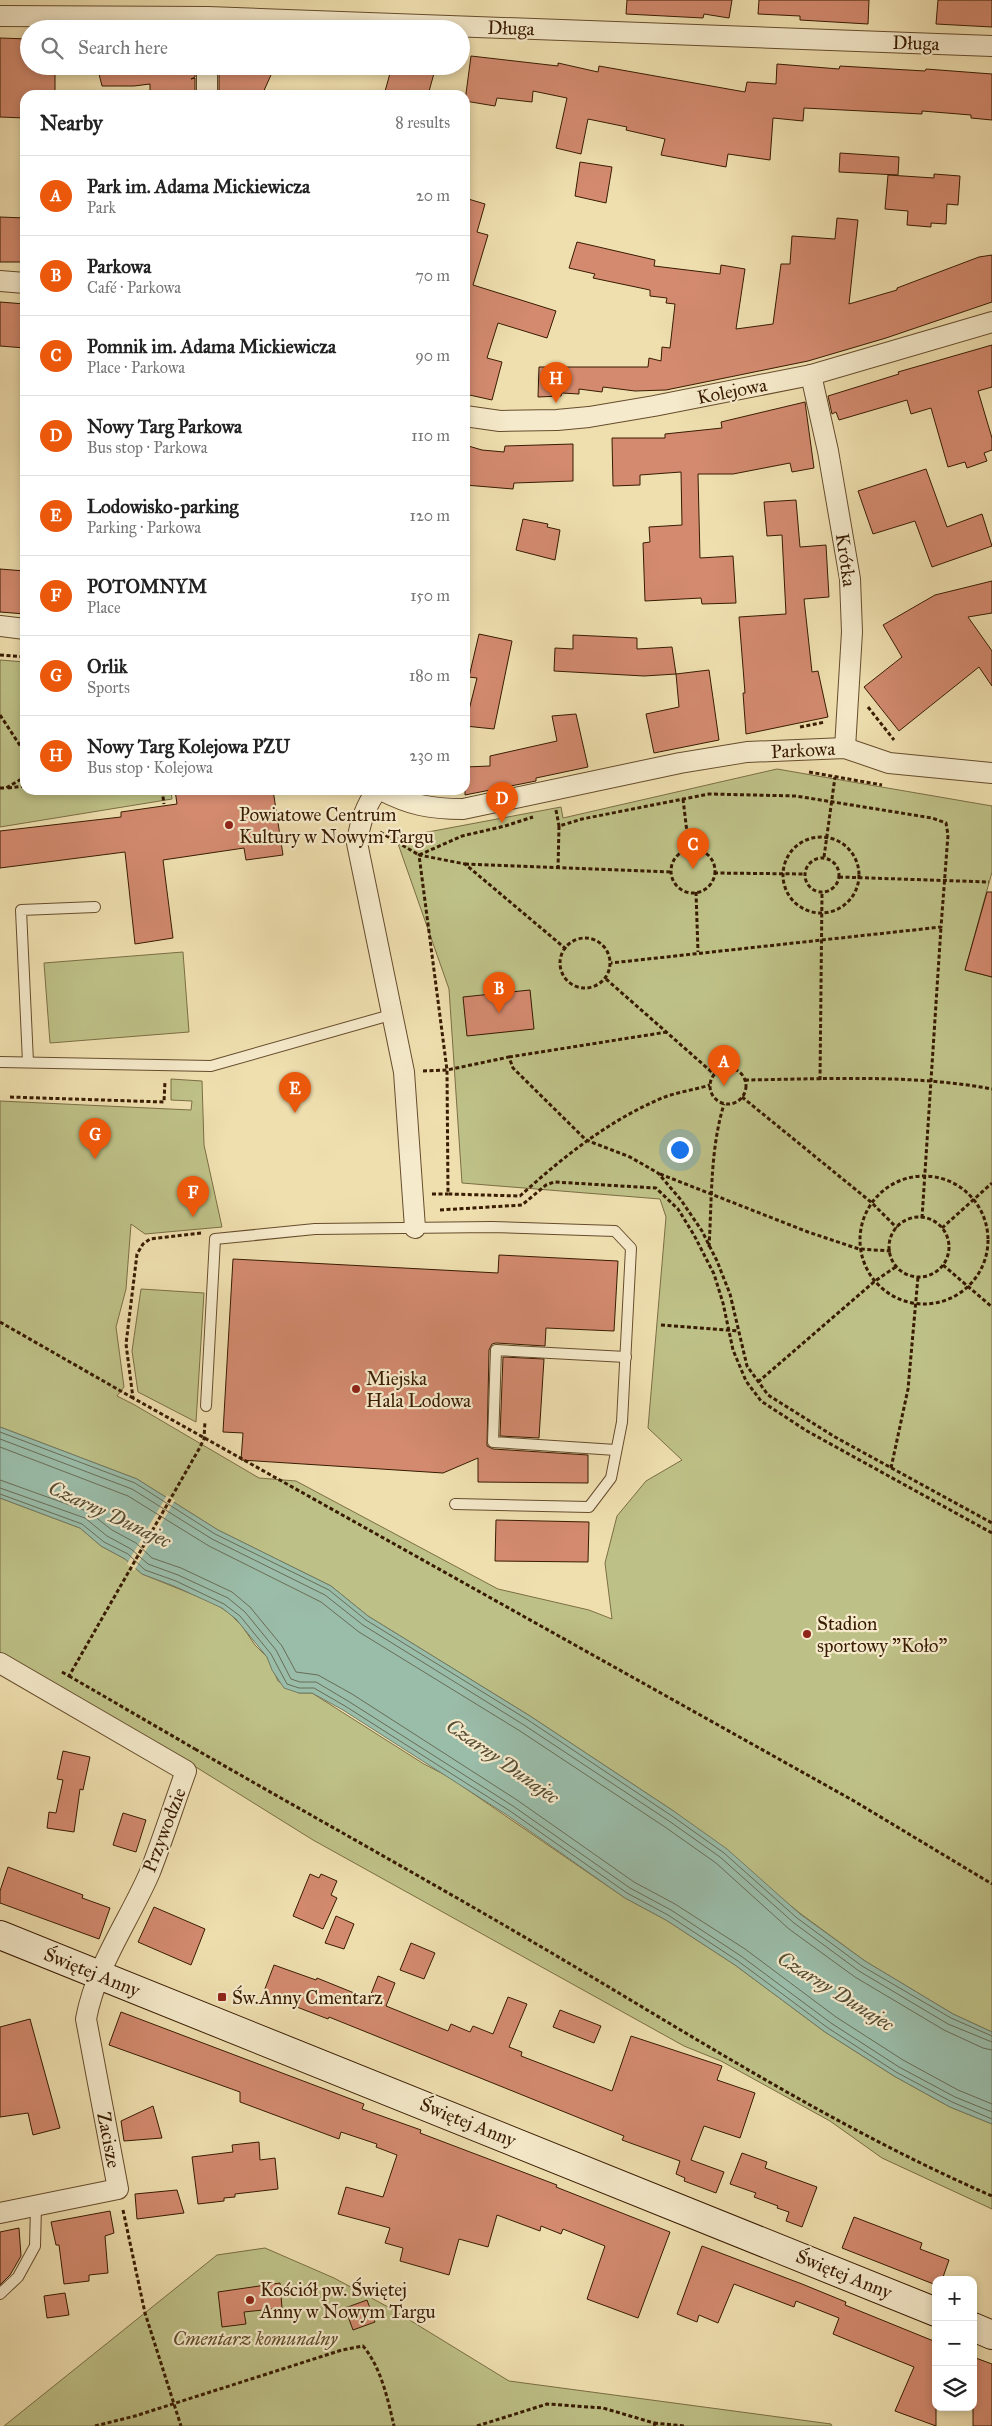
<!DOCTYPE html>
<html lang="en">
<head>
<meta charset="utf-8">
<style>
  body { margin:0; font-family:"IM FELL Great Primer",serif; background:#f2f2f2; color:#222 }
  .controls { position:absolute; right:15px; bottom:15px; display:grid; overflow:hidden; border-radius:10px; box-shadow:0 2px 8px #0003 }
  .controls button { width:45px; height:45px; display:grid; place-items:center; padding:0; border:0; border-bottom:1px solid #e0e0e0; background:#fff; color:#222; font:25px sans-serif }
  .you { position:absolute; left:679px; top:1149px; width:18px; height:18px; margin:-12px; border:4px solid #fff; border-radius:50%; background:#1a73e8; box-shadow:0 0 0 8px #1a73e833 }
  .badge { display:grid; place-items:center; width:32px; height:32px; border-radius:50%; background:#ea580c; color:#fff; font-size:16px; font-weight:700 }
  .pin { position:absolute; translate:-50% -41px; filter:drop-shadow(0 1px 2px #0008) }
  .pin::after { content:''; position:absolute; top:26px; width:18px; height:15px; background:inherit; clip-path:polygon(0 0,100% 0,50% 100%) }
  .list { margin:0; padding:0; list-style:none }
  h2 { display:flex; justify-content:space-between; align-items:center; height:65px; margin:0; padding:0 20px; font-size:21px }
  h2 small { font-size:16px; font-weight:400; color:#767676 }
  .list li { display:grid; grid-template-columns:32px 1fr auto; gap:15px; align-items:center; box-sizing:border-box; height:80px; padding:0 20px; border-top:1px solid #e0e0e0 }
  .list b { display:block; font-size:19px; white-space:nowrap }
  .list p { margin:0; font-size:16px; white-space:nowrap; color:#767676 }
  .list em { font-size:16px; font-style:normal; color:#767676 }
  .icon { flex:none; width:28px; height:28px; fill:none; stroke:currentColor; stroke-width:2; stroke-linecap:round; stroke-linejoin:round }
  .map { position:relative; flex:none; width:992px; height:2426px; overflow:hidden }
  .search { position:absolute; background:#fff; box-shadow:0 2px 8px #0003; left:20px; top:20px; width:450px; height:55px; display:flex; align-items:center; gap:12px; box-sizing:border-box; padding:0 18px; border-radius:28px; color:#767676; font-size:19px }
  .panel { position:absolute; background:#fff; box-shadow:0 2px 8px #0003; left:20px; top:90px; width:450px; height:705px; border-radius:15px }
  .map>svg:first-child { display:block }
  .green { fill:#bec187; stroke:#7b6e44 }
  .water { fill:#9abdaa; stroke:#737c66 }
  .pier { fill:#efdfaf }
  .lines { fill:none; stroke-linecap:round; stroke-linejoin:round }
  .shore { stroke:#696c56; stroke-width:1 }
  .building { fill:#d38a6f; stroke:#381b01 }
  .lane-casing { stroke:#664c2c; stroke-width:12 }
  .street-casing { stroke:#664c2c; stroke-width:22 }
  .secondary-casing { stroke:#381b01; stroke-width:30 }
  .path { stroke:#381b01; stroke-width:3; stroke-dasharray:4 2.5; stroke-linecap:butt }
  .lane { stroke:#f5eacb; stroke-width:10 }
  .street { stroke:#f5eacb; stroke-width:20 }
  .secondary { stroke:#f5eacb; stroke-width:28 }
  .poi-dot { fill:#8f2418; stroke:#f5eacb; stroke-width:2 }
  .labels { text-anchor:middle; dominant-baseline:central; stroke-width:4.5; stroke-linejoin:round; paint-order:stroke }
  .street-label { font-size:19px; fill:#381b01; stroke:#f5eacb }
  .poi-label { font-size:19px; fill:#381b01; stroke:#f5eacb; text-anchor:start }
  .park-label { font-size:19px; font-style:italic; fill:#604d29; stroke:#f5eacb }
  .water-label { font-size:20px; font-style:italic; fill:#554c34; stroke:#f5eacb }
</style>
</head>
<body>
<div class="map">
<svg width="992" height="2426" viewBox="0 0 992 2426">
  <rect width="100%" height="100%" fill="#efdfaf"/>
  <filter id="stains"><feTurbulence type="fractalNoise" baseFrequency=".004" numOctaves="4"/><feColorMatrix values="0 0 0 0 .2 0 0 0 0 .09 0 0 0 0 .02 0 0 0 .5 -.17"/></filter>
  <radialGradient id="worn" r=".72"><stop offset=".6" stop-color="#630" stop-opacity="0"/><stop offset="1" stop-color="#630" stop-opacity=".3"/></radialGradient>
  <g class="green">
    <polygon points="0,660 25,662 25,790 171,790 172,799 0,827"/>
    <polygon points="777,769 992,806 992,872 965,970 992,977 992,2032 953,2014 865,1961 801,1914 675,1812 530,1716 368,1616 331,1586 218,1530 137,1479 0,1427 0,1101 191,1110 192,1101 171,1100 171,1079 202,1081 204,1145 222,1227 145,1234 131,1224 126,1289 116,1327 124,1387 117,1396 133,1404 259,1478 296,1481 498,1589 589,1610 612,1619 605,1563 617,1516 646,1481 682,1460 648,1428 666,1217 660,1199 462,1183 449,989 396,838 561,807 563,818"/>
    <polygon points="183,952 189,1032 50,1043 44,963"/>
    <polygon points="141,1289 204,1293 196,1422 138,1392 132,1351"/>
    <polygon points="0,1498 80,1528 101,1546 125,1559 142,1574 214,1603 229,1613 242,1626 255,1645 267,1657 278,1681 299,1693 312,1693 424,1764 449,1777 625,1898 666,1920 735,1965 825,2032 894,2076 950,2107 992,2124 992,2209 882,2158 830,2121 721,2061 684,2046 313,1840 175,1754 0,1655"/>
    <polygon points="265,2248 334,2278 390,2308 509,2381 831,2424 832,2426 4,2426 217,2255"/>
  </g>
  <polygon class="water" points="0,1427 137,1479 218,1530 331,1586 368,1616 530,1716 675,1812 727,1849 800,1914 865,1961 953,2014 992,2032 992,2124 950,2107 894,2076 825,2032 735,1965 666,1920 625,1898 507,1815 343,1710 312,1693 299,1693 284,1688 272,1670 267,1657 236,1619 222,1608 174,1586 142,1574 125,1559 101,1546 80,1528 0,1498"/>
  <polygon class="pier" points="167,1495 175,1500 134,1571 127,1564"/>
  <g class="lines">
    <g class="shore">
      <polyline points="0,1432 135,1483 215,1534 329,1590 366,1620 528,1720 672,1816 724,1853 797,1918 862,1966 951,2018 992,2036"/>
      <polyline points="0,1439 132,1489 212,1539 325,1595 363,1625 524,1725 669,1821 720,1857 794,1923 859,1971 948,2024 992,2042"/>
      <polyline points="0,1447 128,1496 209,1546 321,1602 359,1632 520,1731 665,1827 716,1863 789,1929 855,1977 944,2030 983,2048 992,2050"/>
      <polyline points="0,1480 89,1512 112,1530 136,1543 152,1558 181,1568 232,1592 250,1607 282,1646 296,1672 318,1675 352,1694 517,1800 634,1882 675,1904 745,1949 836,2017 903,2060 958,2090 992,2104"/>
      <polyline points="0,1488 85,1518 107,1536 131,1549 148,1564 178,1575 228,1598 245,1612 276,1650 291,1679 300,1682 316,1682 348,1701 513,1806 630,1888 671,1910 741,1956 831,2023 899,2067 955,2097 992,2112"/>
      <polyline points="0,1494 82,1524 104,1542 128,1554 145,1570 176,1581 224,1604 240,1616 271,1654 287,1684 299,1688 314,1688 345,1706 510,1811 627,1893 668,1915 738,1961 828,2028 896,2072 952,2102 992,2119"/>
    </g>
  </g>
  <g class="building">
    <polygon points="627,0 732,0 729,18 704,14 703,18 626,14"/>
    <polygon points="759,0 869,0 868,24 800,20 800,16 758,14"/>
    <polygon points="938,0 992,0 992,27 936,24"/>
    <polygon points="0,38 29,39 29,66 55,66 55,95 25,95 25,118 0,117"/>
    <polygon points="471,56 558,66 558,63 598,72 599,66 745,92 747,82 776,84 777,64 839,69 840,66 925,71 926,69 992,74 992,120 971,118 971,115 922,111 922,114 804,108 803,121 773,118 770,160 728,154 726,167 661,155 665,139 626,130 627,127 588,119 581,154 556,148 567,98 533,91 532,102 497,98 495,106 465,101"/>
    <polygon points="97,66 195,66 195,77 191,79 195,78 195,95 150,95 150,84 134,86 102,86"/>
    <polygon points="225,66 275,66 262,95 219,95 219,73 225,72"/>
    <polygon points="392,66 436,66 428,95 384,95"/>
    <polygon points="840,153 899,157 898,175 839,172"/>
    <polygon points="580,162 612,167 606,203 575,196"/>
    <polygon points="934,174 960,176 958,205 947,204 946,224 931,223 931,227 907,225 908,211 885,209 888,175 934,178"/>
    <polygon points="465,198 485,204 477,232 488,235 473,285 556,311 547,338 498,323 487,358 502,362 492,400 465,394"/>
    <polygon points="0,217 25,218 25,262 0,262"/>
    <polygon points="837,218 858,220 849,304 897,290 897,288 979,257 992,255 992,302 886,338 808,361 666,390 635,391 603,387 602,392 579,389 579,394 562,393 561,396 538,397 539,367 648,367 649,358 661,361 662,347 670,348 675,304 666,303 667,298 650,296 650,290 593,278 595,274 569,268 577,242 655,260 654,266 720,274 721,265 745,269 736,329 773,324 781,264 790,264 792,236 835,239"/>
    <polygon points="0,302 25,304 25,348 0,346"/>
    <polygon points="992,345 992,387 978,391 992,438 992,450 984,453 987,461 967,468 965,462 948,467 931,408 911,414 907,400 839,420 836,412 832,414 828,396 899,374 898,372"/>
    <polygon points="805,402 814,468 792,472 790,463 733,474 698,474 700,558 733,556 736,603 702,604 701,598 645,601 643,543 650,542 649,527 682,525 681,472 640,475 640,485 613,486 612,438 665,438 665,434 722,428 721,422"/>
    <polygon points="573,444 573,481 514,483 513,489 465,485 465,445 482,450 504,452 505,446"/>
    <polygon points="926,469 947,527 982,514 992,546 932,567 915,521 873,534 858,491"/>
    <polygon points="796,500 800,547 826,545 829,597 804,599 812,672 818,671 828,717 746,734 743,693 745,693 739,617 786,614 782,535 767,536 764,502"/>
    <polygon points="523,519 548,524 547,527 560,530 555,560 516,550"/>
    <polygon points="0,569 25,571 25,614 0,612"/>
    <polygon points="992,581 992,613 968,617 992,651 992,686 979,667 899,731 864,687 902,657 883,625 935,595"/>
    <polygon points="479,634 512,641 494,729 465,726 477,678 469,677"/>
    <polygon points="573,635 637,638 637,649 672,647 676,674 644,676 554,671 555,648 573,649"/>
    <polygon points="709,670 719,740 654,753 646,714 679,707 676,674"/>
    <polygon points="576,714 588,767 536,778 536,781 465,795 465,767 490,766 490,756 557,741 552,716"/>
    <polygon points="175,790 273,790 283,855 246,860 244,848 163,860 173,938 135,944 125,852 0,868 0,831 121,817 121,812 177,804"/>
    <polygon points="987,892 992,892 992,977 965,970"/>
    <polygon points="530,990 534,1029 467,1036 463,997"/>
    <polygon points="499,1255 618,1261 614,1331 546,1328 545,1346 496,1343 492,1344 489,1350 487,1446 493,1449 588,1455 588,1483 478,1482 478,1458 443,1473 241,1460 243,1433 223,1432 233,1259 498,1273"/>
    <polygon points="503,1357 544,1359 539,1438 500,1436"/>
    <polygon points="496,1520 589,1522 588,1562 495,1561"/>
    <polygon points="63,1751 90,1757 83,1790 80,1789 74,1832 47,1828 49,1812 56,1813 63,1780 57,1779"/>
    <polygon points="123,1813 146,1820 136,1852 113,1845"/>
    <polygon points="8,1867 83,1895 82,1898 110,1908 99,1939 0,1903 0,1891"/>
    <polygon points="310,1874 319,1878 321,1874 337,1881 331,1895 337,1898 323,1929 293,1916"/>
    <polygon points="154,1907 205,1929 191,1965 138,1942"/>
    <polygon points="336,1916 354,1924 344,1949 325,1943"/>
    <polygon points="411,1943 435,1953 424,1979 400,1970"/>
    <polygon points="274,1965 316,1980 317,1978 369,1999 378,1976 395,1983 386,2006 448,2031 451,2024 470,2032 473,2026 493,2034 508,1997 527,2004 509,2047 522,2052 521,2056 612,2091 631,2036 722,2066 717,2080 755,2093 740,2138 704,2126 691,2160 724,2172 716,2193 684,2181 685,2178 676,2174 680,2161 622,2140 624,2136 329,2017 328,2019 263,1994"/>
    <polygon points="560,2010 601,2026 594,2043 553,2027"/>
    <polygon points="121,2012 364,2104 362,2109 421,2130 420,2133 557,2185 556,2187 670,2232 638,2318 587,2299 605,2246 563,2229 561,2234 541,2226 540,2231 497,2215 488,2247 459,2239 449,2275 400,2261 403,2248 385,2243 390,2228 338,2214 346,2187 383,2197 397,2155 376,2147 377,2144 341,2132 339,2139 240,2102 240,2092 109,2045"/>
    <polygon points="30,2019 60,2128 33,2135 28,2113 0,2117 0,2027"/>
    <polygon points="153,2106 162,2138 124,2141 121,2121"/>
    <polygon points="259,2142 260,2160 275,2158 278,2189 235,2194 235,2197 224,2198 224,2201 198,2204 192,2157 233,2152 232,2145"/>
    <polygon points="742,2153 767,2162 765,2168 817,2187 802,2227 786,2221 789,2212 777,2208 778,2206 754,2197 756,2193 730,2184"/>
    <polygon points="177,2190 184,2213 137,2219 135,2194"/>
    <polygon points="110,2211 114,2233 105,2236 108,2273 89,2275 89,2281 64,2284 59,2245 56,2245 51,2222"/>
    <polygon points="854,2217 922,2243 920,2249 949,2260 942,2280 936,2280 936,2285 842,2248"/>
    <polygon points="19,2228 21,2256 10,2275 0,2285 0,2232"/>
    <polygon points="702,2246 802,2284 846,2302 845,2305 936,2342 936,2426 895,2411 914,2367 833,2334 839,2318 796,2301 794,2307 734,2284 718,2323 699,2315 697,2322 677,2314"/>
    <polygon points="280,2283 282,2308 244,2312 246,2324 222,2327 218,2292"/>
    <polygon points="65,2293 69,2315 47,2318 44,2296"/>
    <polygon points="367,2300 375,2322 353,2330 345,2308"/>
    <polygon points="973,2357 992,2364 992,2426 973,2426"/>
  </g>
  <g class="lines">
    <g class="lane-casing">
      <g id="lane">
        <polyline points="0,1062 211,1066 394,1014"/>
        <polyline points="28,1062 21,910 95,907"/>
        <polyline points="206,1406 215,1239 315,1229 492,1227 615,1231 631,1248 622,1422 611,1478 589,1507 455,1504"/>
        <polyline points="616,1450 493,1442 496,1350 626,1357"/>
        <polyline points="0,2294 18,2277 35,2246 36,2206"/>
      </g>
    </g>
    <g class="street-casing">
      <g id="street">
        <polyline points="0,16 208,17 992,46"/>
        <polyline points="207,95 207,66"/>
        <polyline points="0,281 25,283"/>
        <polyline points="811,375 828,451 850,579 852,632 845,748"/>
        <polyline points="465,416 500,421 557,420 589,417 654,406 811,375 992,322"/>
        <polyline points="0,626 25,629"/>
        <path d="M377,790C365,807 360,822 357,843L404,1072L415,1228"/>
        <path d="M381,790C410,805 430,809 463,809L680,763L747,752L845,748L889,763L992,773"/>
        <path d="M0,1663L186,1771C174,1804 163,1839 150,1872C129,1921 96,1965 86,2019L118,2189L0,2213"/>
      </g>
    </g>
    <g class="secondary-casing">
      <g id="secondary">
        <polyline points="0,1935 936,2312"/>
        <polyline points="973,2327 992,2335"/>
      </g>
    </g>
    <g class="path">
      <polyline points="0,655 25,657"/>
      <polyline points="868,707 894,740"/>
      <polyline points="0,715 25,753"/>
      <polyline points="800,727 825,722"/>
      <polyline points="809,772 882,785"/>
      <polyline points="0,788 6,788 25,777"/>
      <polyline points="8,788 25,786"/>
      <polyline points="162,790 164,804"/>
      <polyline points="683,799 689,849"/>
      <polyline points="556,810 559,826"/>
      <polyline points="380,832 419,855 462,836 505,826 533,817"/>
      <circle cx="821" cy="875" r="38"/>
      <circle cx="693" cy="871" r="22"/>
      <polyline points="824,857 835,777"/>
      <circle cx="822" cy="875" r="17"/>
      <polyline points="465,864 671,872"/>
      <polyline points="558,869 559,826 582,819 709,794 796,796 932,818 946,823 948,835 941,927 611,963"/>
      <polyline points="714,873 805,874"/>
      <polyline points="839,877 989,882"/>
      <polyline points="696,892 698,952"/>
      <circle cx="585" cy="963" r="25"/>
      <path d="M566,949L465,864L419,855L447,1070L448,1194L520,1196C563,1157 608,1121 662,1098C677,1092 694,1090 710,1085"/>
      <polyline points="606,979 714,1074"/>
      <polyline points="509,1057 667,1032"/>
      <circle cx="728" cy="1086" r="18"/>
      <polyline points="423,1071 447,1070 509,1057 513,1068 586,1140 630,1157 658,1173 681,1200 702,1231 717,1261 730,1294 747,1366 768,1395 835,1437 992,1523"/>
      <path d="M745,1080C826,1079 912,1074 992,1089"/>
      <polyline points="820,1080 822,893"/>
      <polyline points="10,1097 164,1102 165,1081"/>
      <polyline points="742,1097 871,1202 897,1228"/>
      <polyline points="660,1174 808,1232 859,1249 891,1251"/>
      <circle cx="924" cy="1240" r="64"/>
      <polyline points="432,1194 448,1194"/>
      <polyline points="440,1210 522,1205 546,1185 554,1182 656,1188 678,1209 694,1235 714,1274 723,1303 733,1350 746,1381 761,1401 807,1431 992,1533"/>
      <circle cx="919" cy="1247" r="30"/>
      <polyline points="922,1218 941,927"/>
      <polyline points="942,1228 992,1183"/>
      <polyline points="201,1233 150,1239 143,1244 137,1254 126,1344 133,1398 854,1801 992,1884"/>
      <path d="M709,1247C712,1198 710,1150 724,1104"/>
      <polyline points="943,1265 992,1307"/>
      <polyline points="0,1322 133,1398"/>
      <polyline points="661,1325 738,1331"/>
      <polyline points="758,1382 875,1281 897,1266"/>
      <polyline points="891,1468 908,1389 918,1277"/>
      <polyline points="62,1672 69,1676 199,1449 204,1439 205,1421"/>
      <polyline points="69,1676 195,1749"/>
      <path d="M195,1749C322,1822 451,1893 577,1968C713,2049 847,2133 992,2196"/>
      <polyline points="123,2210 145,2313 181,2426"/>
      <polyline points="654,2423 685,2426"/>
      <path d="M95,2426L135,2416L342,2350L363,2346C381,2367 388,2400 394,2426"/>
      <polyline points="477,2426 547,2404 603,2408 654,2423 655,2426"/>
    </g>
    <use href="#lane" class="lane"/>
    <use href="#street" class="street"/>
    <use href="#secondary" class="secondary"/>
  </g>
  <g class="poi-dot">
    <circle cx="229" cy="825" r="5"/>
    <circle cx="356" cy="1389" r="5"/>
    <circle cx="807" cy="1634" r="5"/>
    <rect x="217" y="1992" width="10" height="10" rx="2.5"/>
    <circle cx="250" cy="2300" r="5"/>
  </g>
  <g class="labels">
    <g class="street-label">
      <text transform="translate(511 28) rotate(2)">Długa</text>
      <text transform="translate(916 43) rotate(2)">Długa</text>
      <text transform="translate(732 391) rotate(-11)">Kolejowa</text>
      <text transform="translate(846 560) rotate(82)">Krótka</text>
      <text transform="translate(803 750) rotate(-3)">Parkowa</text>
      <text transform="translate(164 1830) rotate(-69)">Przywodzie</text>
      <text transform="translate(92 1972) rotate(22)">Świętej Anny</text>
      <text transform="translate(468 2122) rotate(22)">Świętej Anny</text>
      <text transform="translate(109 2140) rotate(79)">Zacisze</text>
      <text transform="translate(844 2274) rotate(22)">Świętej Anny</text>
    </g>
    <g class="poi-label">
      <text x="239" y="814">Powiatowe Centrum<tspan x="239" dy="22">Kultury w Nowym Targu</tspan></text>
      <text x="366" y="1378">Miejska<tspan x="366" dy="22">Hala Lodowa</tspan></text>
      <text x="817" y="1623">Stadion<tspan x="817" dy="22">sportowy "Koło"</tspan></text>
      <text x="232" y="1997">Św.Anny Cmentarz</text>
      <text x="260" y="2289">Kościół pw. Świętej<tspan x="260" dy="22">Anny w Nowym Targu</tspan></text>
    </g>
    <g class="park-label">
      <text x="255" y="2338">Cmentarz komunalny</text>
    </g>
    <g class="water-label">
      <text transform="translate(110 1514) rotate(25)">Czarny Dunajec</text>
      <text transform="translate(503 1761) rotate(35)">Czarny Dunajec</text>
      <text transform="translate(836 1991) rotate(32)">Czarny Dunajec</text>
    </g>
  </g>
  <rect width="100%" height="100%" filter="url(#stains)"/>
  <rect width="100%" height="100%" fill="url(#worn)"/>
</svg>
<div class="controls">
<button>+</button>
<button>−</button>
<button><svg class="icon" aria-label="layers" viewBox="0 0 24 24"><path d="M12 4l9 5-9 5-9-5zM3 14l9 5 9-5"/></svg></button>
</div>
<div class="you"></div>
<div class="pin badge" style="left:724px;top:1086px">A</div>
<div class="pin badge" style="left:499px;top:1013px">B</div>
<div class="pin badge" style="left:693px;top:869px">C</div>
<div class="pin badge" style="left:502px;top:823px">D</div>
<div class="pin badge" style="left:295px;top:1113px">E</div>
<div class="pin badge" style="left:193px;top:1217px">F</div>
<div class="pin badge" style="left:95px;top:1159px">G</div>
<div class="pin badge" style="left:556px;top:403px">H</div>
<div class="search"><svg class="icon" aria-label="search" viewBox="0 0 24 24"><circle cx="10" cy="10" r="6"/><path d="M15 15l6 6"/></svg>Search here</div>
<section class="panel">
<h2>Nearby<small>8 results</small></h2>
<ul class="list">
<li><span class="badge">A</span><div><b>Park im. Adama Mickiewicza</b><p>Park</p></div><em>20 m</em></li>
<li><span class="badge">B</span><div><b>Parkowa</b><p>Café · Parkowa</p></div><em>70 m</em></li>
<li><span class="badge">C</span><div><b>Pomnik im. Adama Mickiewicza</b><p>Place · Parkowa</p></div><em>90 m</em></li>
<li><span class="badge">D</span><div><b>Nowy Targ Parkowa</b><p>Bus stop · Parkowa</p></div><em>110 m</em></li>
<li><span class="badge">E</span><div><b>Lodowisko-parking</b><p>Parking · Parkowa</p></div><em>120 m</em></li>
<li><span class="badge">F</span><div><b>POTOMNYM</b><p>Place</p></div><em>150 m</em></li>
<li><span class="badge">G</span><div><b>Orlik</b><p>Sports</p></div><em>180 m</em></li>
<li><span class="badge">H</span><div><b>Nowy Targ Kolejowa PZU</b><p>Bus stop · Kolejowa</p></div><em>230 m</em></li>
</ul>
</section>
</div>
</body>
</html>
